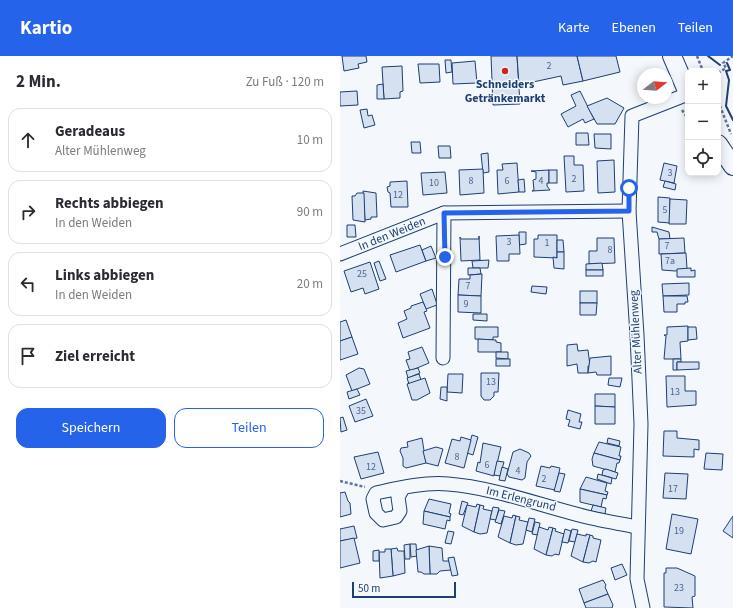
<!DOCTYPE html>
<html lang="de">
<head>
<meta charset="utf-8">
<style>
  body { margin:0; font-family:"Source Sans 3",sans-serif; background:#f7f7f7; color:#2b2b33 }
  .controls { position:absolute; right:12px; top:12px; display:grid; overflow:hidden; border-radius:8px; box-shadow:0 2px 10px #0003 }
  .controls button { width:36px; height:36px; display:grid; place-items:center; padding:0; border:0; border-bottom:1px solid #e1e1e2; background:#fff; color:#2b2b33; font:20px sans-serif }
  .compass { position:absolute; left:297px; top:12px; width:36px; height:36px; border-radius:50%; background:#fff; box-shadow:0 2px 10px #0003; rotate:73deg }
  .scale { position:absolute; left:12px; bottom:10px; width:104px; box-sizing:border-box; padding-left:4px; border:2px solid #1d3f73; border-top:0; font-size:11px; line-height:14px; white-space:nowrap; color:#1d3f73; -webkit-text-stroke:3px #f4f7fb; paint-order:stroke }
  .stop { position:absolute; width:12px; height:12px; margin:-9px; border:3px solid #2563eb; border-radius:50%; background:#fff }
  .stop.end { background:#2563eb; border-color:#fff; box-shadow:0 1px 4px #0008 }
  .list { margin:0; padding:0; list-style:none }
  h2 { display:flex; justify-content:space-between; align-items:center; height:52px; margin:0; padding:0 16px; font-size:17px }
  h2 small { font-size:13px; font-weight:400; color:#7c7c81 }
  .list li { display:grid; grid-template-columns:26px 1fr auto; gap:12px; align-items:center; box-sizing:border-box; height:64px; margin:0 8px 8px; padding:0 8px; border:1px solid #e1e1e2; border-radius:12px }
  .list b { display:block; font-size:15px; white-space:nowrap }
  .list p { margin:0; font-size:13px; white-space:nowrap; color:#7c7c81 }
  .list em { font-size:13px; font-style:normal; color:#7c7c81 }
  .actions { display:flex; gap:8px; padding:12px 16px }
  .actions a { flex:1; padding:9px 0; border:1px solid #2563eb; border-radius:12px; text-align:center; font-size:14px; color:#2563eb }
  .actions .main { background:#2563eb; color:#fff }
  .icon { flex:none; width:22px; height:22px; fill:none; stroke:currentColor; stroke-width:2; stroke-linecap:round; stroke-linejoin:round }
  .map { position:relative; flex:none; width:393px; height:552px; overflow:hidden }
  header { display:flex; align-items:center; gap:24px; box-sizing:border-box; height:56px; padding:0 20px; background:#2563eb; color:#fff }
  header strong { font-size:19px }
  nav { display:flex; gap:22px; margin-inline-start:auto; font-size:14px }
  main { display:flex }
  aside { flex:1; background:#fff }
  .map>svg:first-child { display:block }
  .building { fill:#d5e0f0; stroke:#1d3f73 }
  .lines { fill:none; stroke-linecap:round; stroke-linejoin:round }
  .street-casing { stroke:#1d3f73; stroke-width:15 }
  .secondary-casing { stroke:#1d3f73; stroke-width:20 }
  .path { stroke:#5e769c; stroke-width:2.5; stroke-dasharray:3 2; stroke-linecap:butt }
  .street { stroke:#f4f7fb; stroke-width:13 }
  .secondary { stroke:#f4f7fb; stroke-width:18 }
  .wall { stroke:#1d3f73; stroke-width:2 }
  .route { stroke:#2563eb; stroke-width:5 }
  .poi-dot { fill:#c62828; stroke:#f4f7fb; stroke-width:1.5 }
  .labels { text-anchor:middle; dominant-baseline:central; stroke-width:3; stroke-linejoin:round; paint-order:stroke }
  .number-label { font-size:10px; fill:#4b6792 }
  .poi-label { font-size:12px; font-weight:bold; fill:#1d3f73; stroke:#f4f7fb }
  .street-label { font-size:12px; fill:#1d3f73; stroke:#f4f7fb }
</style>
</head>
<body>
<header>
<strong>Kartio</strong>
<nav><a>Karte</a><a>Ebenen</a><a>Teilen</a></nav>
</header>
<main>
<aside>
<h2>2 Min.<small>Zu Fuß · 120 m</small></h2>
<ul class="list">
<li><svg class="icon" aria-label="ahead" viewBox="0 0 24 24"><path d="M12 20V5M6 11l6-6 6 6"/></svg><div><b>Geradeaus</b><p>Alter Mühlenweg</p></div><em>10 m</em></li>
<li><svg class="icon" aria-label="right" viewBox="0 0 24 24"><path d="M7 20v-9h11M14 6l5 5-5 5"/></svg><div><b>Rechts abbiegen</b><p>In den Weiden</p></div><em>90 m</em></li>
<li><svg class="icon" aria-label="left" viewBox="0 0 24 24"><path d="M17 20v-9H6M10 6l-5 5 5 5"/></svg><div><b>Links abbiegen</b><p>In den Weiden</p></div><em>20 m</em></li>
<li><svg class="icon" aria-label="arrive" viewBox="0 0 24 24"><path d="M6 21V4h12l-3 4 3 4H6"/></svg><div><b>Ziel erreicht</b></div></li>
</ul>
<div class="actions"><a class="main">Speichern</a><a>Teilen</a></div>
</aside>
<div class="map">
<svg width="393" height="552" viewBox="0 0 393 552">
  <rect width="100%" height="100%" fill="#f4f7fb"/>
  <g class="building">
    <polygon points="2,0 26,0 27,6 18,8 19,12 4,15"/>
    <polygon points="151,0 177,0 180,48 153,49"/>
    <polygon points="177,0 237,0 243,25 223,29 221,20 179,29"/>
    <polygon points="237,0 276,0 280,16 243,25"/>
    <polygon points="105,4 111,4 112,16 106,17"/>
    <polygon points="135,5 137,27 113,28 112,7"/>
    <polygon points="78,8 99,8 100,26 80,27"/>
    <polygon points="62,10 63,35 60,36 60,42 44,43 42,11"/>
    <polygon points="43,28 44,43 37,43 37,29"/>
    <polygon points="17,35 18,49 0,50 0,36"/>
    <polygon points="240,35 254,63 245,67 243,63 228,71 221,58 236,50 231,39"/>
    <polygon points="267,42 284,52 275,68 257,68 247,50"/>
    <polygon points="27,53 28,60 32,59 35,69 24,72 20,54"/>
    <polygon points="236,77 248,77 249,89 236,89"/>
    <polygon points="254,78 271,78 271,93 255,92"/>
    <polygon points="71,86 80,86 81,97 72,97"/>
    <polygon points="98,90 110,90 111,102 99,102"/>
    <polygon points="148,97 149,116 143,117 141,98"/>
    <polygon points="224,100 234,100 234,109 243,109 244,135 226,136"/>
    <polygon points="274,104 275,136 258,137 257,105"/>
    <polygon points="177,107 179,136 158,138 157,114 163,114 162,108"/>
    <polygon points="324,107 337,110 334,127 320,124"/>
    <polygon points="143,113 144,137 120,139 119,114"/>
    <polygon points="209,114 209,127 207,127 207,130 210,134 192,135 194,134 193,124 196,123 196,116 191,115"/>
    <rect x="209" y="114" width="8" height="13"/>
    <polygon points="105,116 107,137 83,139 81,117"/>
    <polygon points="184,123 185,136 179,136 178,124"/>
    <polygon points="67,125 68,151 51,151 50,137 48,136 47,131 50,130 50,126"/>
    <polygon points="325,125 336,128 335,134 323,131"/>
    <polygon points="23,135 36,137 37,161 31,161 31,163 25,164"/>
    <polygon points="17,137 24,137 25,166 13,164 12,140 15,140"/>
    <polygon points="318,141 330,142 330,167 318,166"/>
    <polygon points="330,143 347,144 346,168 329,168"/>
    <polygon points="7,169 15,169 16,181 7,181"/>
    <polygon points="312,171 329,176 330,183 319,183 317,176 312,176"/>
    <polygon points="179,176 186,176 186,188 179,189"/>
    <polygon points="179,179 180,198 169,198 169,205 157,205 156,180"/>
    <polygon points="198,179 217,179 217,202 194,201 194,183 198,183"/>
    <polygon points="139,180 140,204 121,205 120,181 121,183 139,183"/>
    <polygon points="257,182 274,182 275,207 249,208 249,195 257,195"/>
    <polygon points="344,182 345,197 319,198 319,183"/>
    <polygon points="217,184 223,184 224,196 217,196"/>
    <polygon points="80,189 86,205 56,216 50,199"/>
    <polygon points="91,190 96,202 86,205 82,194"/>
    <polygon points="217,196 224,196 224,213 214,212 213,201 217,202"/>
    <polygon points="346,197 347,213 335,215 322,214 321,198"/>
    <polygon points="149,204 148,212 133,212 132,205"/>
    <polygon points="39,205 46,223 40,225 34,207"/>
    <polygon points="30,206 39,233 25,238 23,232 11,236 4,215"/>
    <polygon points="262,207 263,214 246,214 246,208"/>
    <polygon points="128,212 140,212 141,218 128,219"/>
    <polygon points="351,212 351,215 355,214 355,221 337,221 337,213"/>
    <rect x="246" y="214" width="17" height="6"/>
    <polygon points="142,218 141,240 118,239 119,223 130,223 130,219"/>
    <polygon points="349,227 349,239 323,240 322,228"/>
    <polygon points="192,230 207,231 206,238 191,236"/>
    <polygon points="92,233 98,251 97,249 86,253 80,238"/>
    <rect x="240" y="235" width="17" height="12"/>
    <polygon points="118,239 141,240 141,257 118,256"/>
    <polygon points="323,240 347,240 348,246 345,246 345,248 337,248 337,256 324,256"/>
    <polygon points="83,246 87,255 84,256 90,272 63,282 58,267 67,263 64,255 71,252 71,250"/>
    <polygon points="240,247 257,247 256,259 240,259"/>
    <polygon points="133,258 147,258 147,265 133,264"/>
    <polygon points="6,264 12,281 0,285 0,266"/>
    <polygon points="135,271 158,271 158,281 153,281 153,284 135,283"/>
    <polygon points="327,271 348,270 348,285 340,286 341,303 324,303 326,280 324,279 327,279"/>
    <polygon points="348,271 356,271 357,283 348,284"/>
    <polygon points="12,281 18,298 0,304 0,285"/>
    <polygon points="138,283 156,284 156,286 161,287 161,296 138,296"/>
    <polygon points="237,288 238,295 248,294 250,310 248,310 248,317 238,317 237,308 227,310 227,289"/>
    <polygon points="82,291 89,307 70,315 66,304 70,303 68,296"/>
    <polygon points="156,296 168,296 168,303 156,302"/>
    <polygon points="271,300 271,319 257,319 256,316 248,317 250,302"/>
    <rect x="156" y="303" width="14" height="7"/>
    <polygon points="333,303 341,303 341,306 337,306 337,314 333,314"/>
    <polygon points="337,306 359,306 359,313 337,314"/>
    <polygon points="19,312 24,313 30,328 12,335 6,319"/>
    <polygon points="78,312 80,317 68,322 66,315"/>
    <polygon points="141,317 159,317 158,336 154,336 154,340 150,344 144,344 141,340"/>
    <polygon points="79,318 81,324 69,328 67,322"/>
    <polygon points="108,318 123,318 122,337 107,336"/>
    <polygon points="326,320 345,320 345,335 356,335 356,349 327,351"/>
    <polygon points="85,322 90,337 77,344 72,344 67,328"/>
    <polygon points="269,322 282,322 280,331 268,329"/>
    <polygon points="101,331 107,331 107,345 100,343"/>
    <polygon points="17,333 20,339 9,343 7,336"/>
    <polygon points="255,338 275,338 275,351 255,350"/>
    <polygon points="26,343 33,360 15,366 9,350"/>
    <polygon points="255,350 275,351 275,368 255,368"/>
    <polygon points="228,354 241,358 239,366 242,366 240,373 228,370 230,364 226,363"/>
    <polygon points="3,361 7,374 1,376 0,362"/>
    <polygon points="324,375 337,375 337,382 359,384 359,394 354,393 354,401 323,400"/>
    <polygon points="132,379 138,381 133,399 127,397"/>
    <polygon points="121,381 131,384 124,412 105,407 112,383 120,385"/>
    <polygon points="82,382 86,407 66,412 63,410 63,402 60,395 61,392 68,391 67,386"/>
    <polygon points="268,382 280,385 279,390 267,387"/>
    <polygon points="259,386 281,391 279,400 281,400 280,404 254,397"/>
    <polygon points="143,387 161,391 154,420 136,415 138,406 140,407"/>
    <polygon points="96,391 103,393 98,410 86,407 83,395"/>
    <polygon points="180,393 189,397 191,400 187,406 185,422 182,424 169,421 167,418 173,396"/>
    <polygon points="38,396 44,417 21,423 14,401"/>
    <polygon points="254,397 280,404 279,407 277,407 275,416 253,410 252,403"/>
    <polygon points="366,397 383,398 382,414 364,413"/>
    <polygon points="157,405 164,406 160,420 154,419"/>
    <polygon points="201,410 210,412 211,410 220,412 215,434 196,430"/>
    <polygon points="162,411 168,413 165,425 159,424"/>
    <polygon points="266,413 278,417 276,423 262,419 263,414"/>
    <polygon points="219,417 225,418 220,436 214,435"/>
    <polygon points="325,417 348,418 346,443 323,442"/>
    <polygon points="258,418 272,422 271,428 257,423"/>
    <polygon points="246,421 267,427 265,435 268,436 267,439 240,433"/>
    <polygon points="240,433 267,439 266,443 263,442 261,451 240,446"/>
    <polygon points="5,436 8,445 10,447 11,458 0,461 0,437"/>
    <polygon points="89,443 111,448 109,457 111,458 110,461 84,455"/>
    <polygon points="122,445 128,447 123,459 119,458"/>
    <polygon points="137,448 140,449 134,476 122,470 127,449 136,451"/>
    <polygon points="140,449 144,450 143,453 152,455 147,477 140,478 134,476"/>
    <polygon points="253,449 266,452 265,458 251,455"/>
    <polygon points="153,451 159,452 156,464 150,463"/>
    <polygon points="159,454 165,455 161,468 155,466"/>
    <polygon points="84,455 110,461 110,465 107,464 105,473 83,468"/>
    <polygon points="332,458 358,463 351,498 326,493"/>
    <polygon points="173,459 176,460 170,487 158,481 164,460 172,462"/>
    <polygon points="176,460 180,461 179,464 188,466 183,488 176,489 170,487"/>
    <polygon points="393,460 393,482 383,475"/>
    <polygon points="189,462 195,463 192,476 186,474"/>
    <polygon points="195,466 200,467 198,479 192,478"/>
    <polygon points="14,470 17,482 0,485 0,473"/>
    <polygon points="199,471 208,474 209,471 213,472 206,499 194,493"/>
    <polygon points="213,472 216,473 215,475 224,478 219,499 215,498 212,500 206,499"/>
    <polygon points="225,473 231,475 228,487 222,486"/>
    <polygon points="232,473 238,474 235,486 229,485"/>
    <polygon points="108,475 114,476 111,488 105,487"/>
    <polygon points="237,478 246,480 246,478 250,479 243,506 231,500"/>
    <polygon points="250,479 253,480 253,482 261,484 256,506 253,505 249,507 243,506"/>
    <polygon points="14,482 20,507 0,512 0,485"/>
    <polygon points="70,488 70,503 65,503 64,489"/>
    <polygon points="70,488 76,488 77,500 71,501"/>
    <polygon points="89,490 102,492 103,505 109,505 111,514 100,515 97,518 90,518"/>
    <polygon points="89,490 90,518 84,518 81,516 78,516 76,494"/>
    <polygon points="57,492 58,495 64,495 65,517 53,520 51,493"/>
    <polygon points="45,493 51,493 53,520 40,522 39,496 45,496"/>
    <polygon points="39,494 39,505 33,505 33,495"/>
    <polygon points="114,501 118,519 112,520 108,502"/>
    <polygon points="282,508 287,519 275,524 271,512"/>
    <polygon points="326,512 337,512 355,520 355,540 352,541 353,552 324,551 324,517 326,517"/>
    <polygon points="263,524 266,529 265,531 268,538 244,547 239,533"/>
    <polygon points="268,538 273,549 272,552 246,552 244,547"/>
  </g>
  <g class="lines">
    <g class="street-casing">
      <g id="street">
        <polyline points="0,198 104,157 289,155"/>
        <polyline points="103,302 104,157"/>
        <path d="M63,432L58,441L60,455L56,461L43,464L36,457L33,443L36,437C59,432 84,426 108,428C158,432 206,452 256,463C269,466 283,468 297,471"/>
        <polyline points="303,552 297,523 301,368 297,279 289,155 292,60 348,38"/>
      </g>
    </g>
    <g class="secondary-casing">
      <g id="secondary">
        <polyline points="332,0 348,37"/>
        <polyline points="378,88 393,110"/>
      </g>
    </g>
    <g class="path">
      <polyline points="357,0 363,15"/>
      <polyline points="378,17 386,12 383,7 393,0"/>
      <polyline points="378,45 391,78"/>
      <polyline points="342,54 348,63"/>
      <polyline points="0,425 25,431"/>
    </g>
    <use href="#street" class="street"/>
    <use href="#secondary" class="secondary"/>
    <g class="wall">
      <polyline points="368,0 380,9"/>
      <polyline points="387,7 390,14 386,15 389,24 386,50 393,64"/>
    </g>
  </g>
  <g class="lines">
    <polyline class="route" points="105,201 104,157 289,155 289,132"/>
  </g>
  <circle class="poi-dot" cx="165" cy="15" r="4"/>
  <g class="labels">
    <g class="number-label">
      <text x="209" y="10">2</text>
      <text x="330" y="117">3</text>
      <text x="234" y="123">2</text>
      <text x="131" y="125">8</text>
      <text x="167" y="125">6</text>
      <text x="201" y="125">4</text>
      <text x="94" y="127">10</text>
      <text x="58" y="139">12</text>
      <text x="325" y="154">5</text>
      <text x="169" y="186">3</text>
      <text x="207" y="187">1</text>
      <text x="327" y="190">7</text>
      <text x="270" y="194">8</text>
      <text x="330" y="205">7a</text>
      <text x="22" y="218">25</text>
      <text x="128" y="230">7</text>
      <text x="126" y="248">9</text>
      <text x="151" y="326">13</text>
      <text x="335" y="336">13</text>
      <text x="21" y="355">35</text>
      <text x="117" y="401">8</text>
      <text x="147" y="409">6</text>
      <text x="31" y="411">12</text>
      <text x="178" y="415">4</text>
      <text x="204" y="423">2</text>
      <text x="333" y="433">17</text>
      <text x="339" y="475">19</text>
      <text x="339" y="532">23</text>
    </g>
    <g class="poi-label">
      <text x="165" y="28">Schneiders<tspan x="165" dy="14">Getränkemarkt</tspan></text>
    </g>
    <g class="street-label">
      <text transform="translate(52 178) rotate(-22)">In den Weiden</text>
      <text transform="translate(296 276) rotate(-93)">Alter Mühlenweg</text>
      <text transform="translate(181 443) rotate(14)">Im Erlengrund</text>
    </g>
  </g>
</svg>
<div class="controls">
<button>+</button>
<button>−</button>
<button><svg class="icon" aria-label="locate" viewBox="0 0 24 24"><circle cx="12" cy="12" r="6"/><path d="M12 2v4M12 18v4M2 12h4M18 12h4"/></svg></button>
</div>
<svg class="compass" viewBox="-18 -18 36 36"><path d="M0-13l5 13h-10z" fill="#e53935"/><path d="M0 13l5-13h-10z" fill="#7c7c81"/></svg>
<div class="scale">50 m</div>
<div class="stop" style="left:289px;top:132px"></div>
<div class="stop end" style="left:105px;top:201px"></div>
</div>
</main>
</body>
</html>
